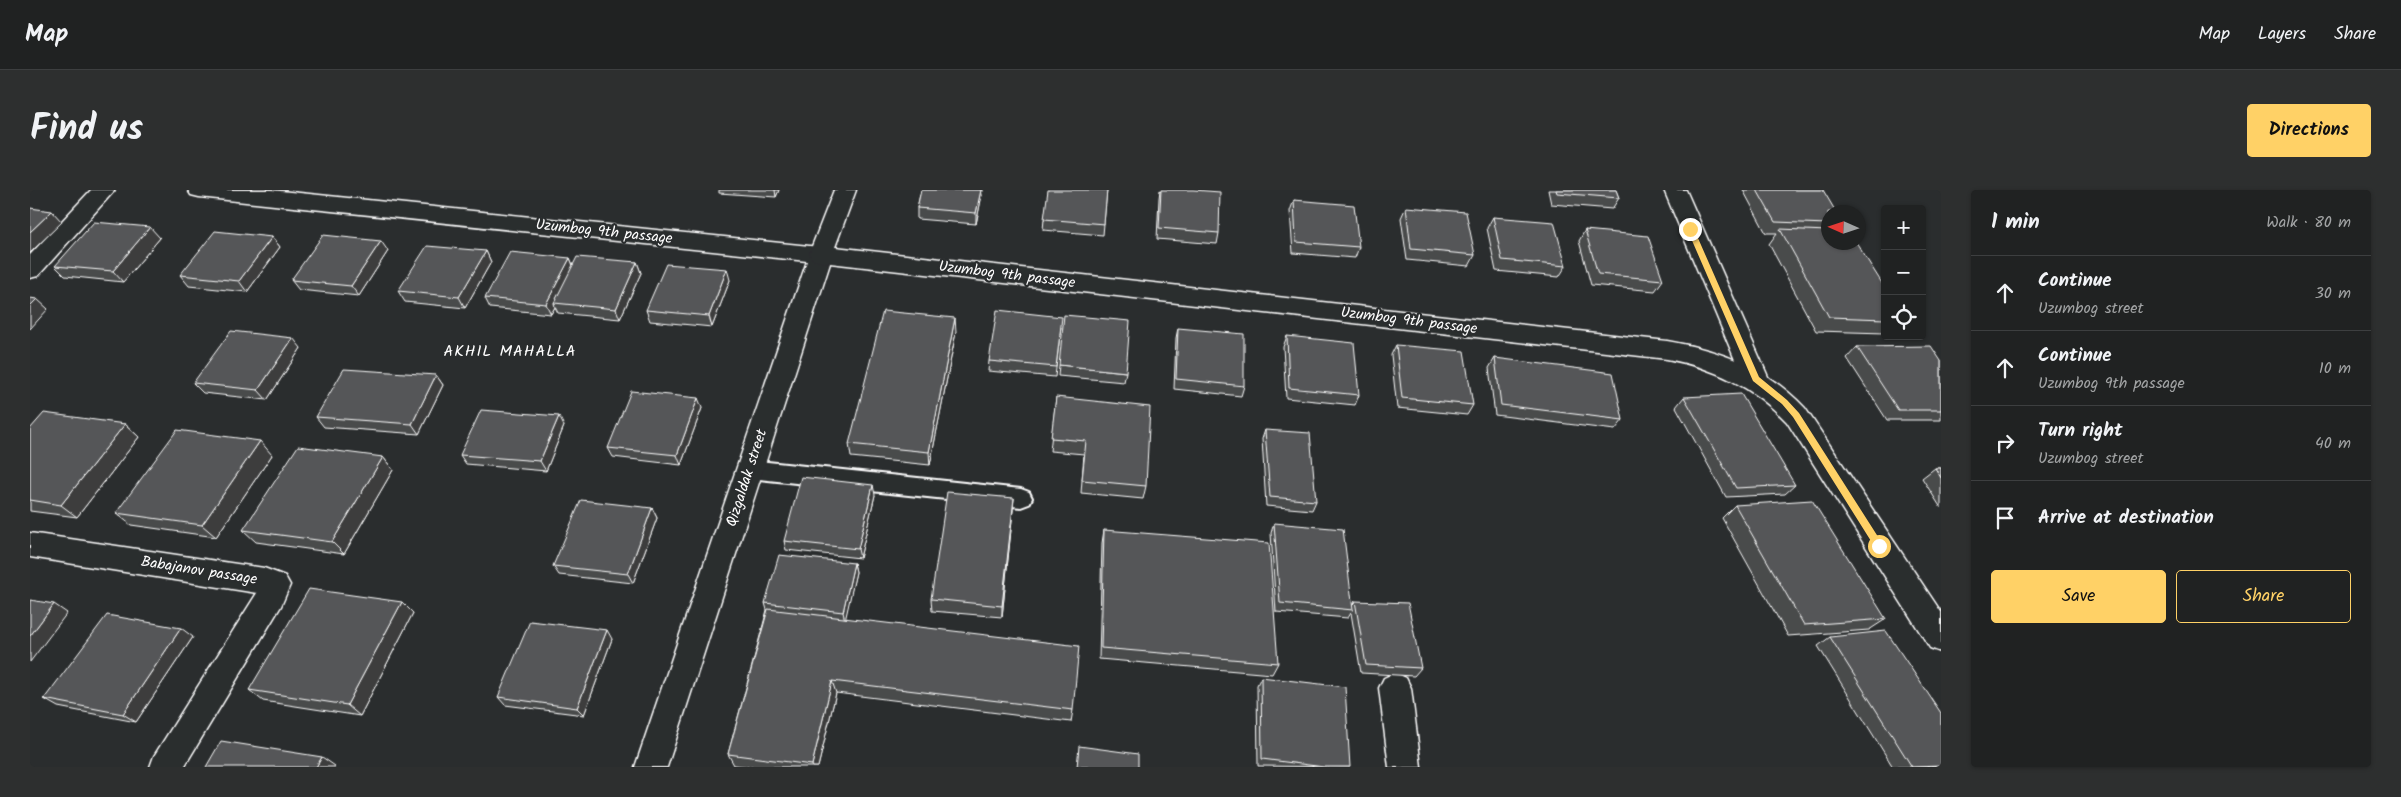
<!DOCTYPE html>
<html lang="en">
<head>
<meta charset="utf-8">
<style>
  body { margin:0; font-family:Kalam,sans-serif; background:#2d2f2f; color:#f1f3f6 }
  .controls { position:absolute; right:15px; top:15px; display:grid; overflow:hidden; border-radius:5px; box-shadow:0 1px 4px #0004 }
  .controls button { width:45px; height:45px; display:grid; place-items:center; padding:0; border:0; border-bottom:1px solid #3d3f40; background:#202222; color:#f1f3f6; font:25px sans-serif }
  .compass { position:absolute; left:1791px; top:15px; width:45px; height:45px; border-radius:50%; background:#202222; box-shadow:0 1px 4px #0004; rotate:273deg }
  .stop { position:absolute; width:15px; height:15px; margin:-11px; border:4px solid #ffd166; border-radius:50%; background:#fff }
  .stop.end { background:#ffd166; border-color:#fff; box-shadow:0 1px 5px #0008 }
  .list { margin:0; padding:0; list-style:none }
  h2 { display:flex; justify-content:space-between; align-items:center; height:65px; margin:0; padding:0 20px; font-size:21px }
  h2 small { font-size:16px; font-weight:400; color:#a2a4a5 }
  .list li { display:grid; grid-template-columns:32px 1fr auto; gap:15px; align-items:center; box-sizing:border-box; height:75px; padding:0 20px; border-top:1px solid #3d3f40 }
  .list b { display:block; font-size:19px; white-space:nowrap }
  .list p { margin:0; font-size:16px; white-space:nowrap; color:#a2a4a5 }
  .list em { font-size:16px; font-style:normal; color:#a2a4a5 }
  .actions { display:flex; gap:10px; padding:15px 20px }
  .actions a { flex:1; padding:11px 0; border:1px solid #ffd166; border-radius:5px; text-align:center; font-size:18px; color:#ffd166 }
  .actions .main { background:#ffd166; color:#111 }
  .icon { flex:none; width:28px; height:28px; fill:none; stroke:currentColor; stroke-width:2; stroke-linecap:round; stroke-linejoin:round }
  .map { position:relative; flex:none; width:1911px; height:577px; overflow:hidden; border-radius:5px }
  header { display:flex; align-items:center; gap:30px; box-sizing:border-box; height:70px; padding:0 25px; background:#202222; border-bottom:1px solid #3d3f40 }
  header strong { font-size:24px }
  nav { display:flex; gap:28px; margin-inline-start:auto; font-size:18px }
  .intro { display:flex; align-items:center; justify-content:space-between; box-sizing:border-box; height:120px; padding:0 30px }
  h1 { margin:0; font-size:35px }
  .button { padding:12px 22px; border-radius:5px; background:#ffd166; color:#111; font-size:18px; font-weight:700 }
  main { display:flex; gap:30px; padding:0 30px }
  aside { flex:1; background:#202222; border-radius:5px; box-shadow:0 1px 4px #0004 }
  .map>svg:first-child { display:block }
  .lines { fill:none; stroke-linecap:round; stroke-linejoin:round }
  .lane-casing { stroke:#fff; stroke-width:4 }
  .street-casing { stroke:#fff; stroke-width:3 }
  .secondary-casing { stroke:#fff; stroke-width:3 }
  .lane { fill:#2a2d2e; fill-rule:evenodd }
  .street { fill:#2a2d2e; fill-rule:evenodd }
  .secondary { fill:#2a2d2e; fill-rule:evenodd }
  .wall { fill:#494b4c; stroke:#fff }
  .shaded-wall { fill:#3c3d3e; stroke:#fff }
  .building { fill:#555758; stroke:#fff }
  .route { fill:#ffd166 }
  .labels { text-anchor:middle; dominant-baseline:central; stroke-width:4.5; stroke-linejoin:round; paint-order:stroke }
  .street-label { font-size:15px; fill:#fff; stroke:#2a2d2e }
  .neighbourhood-label { font-size:16px; letter-spacing:1px; fill:#fff; stroke:#2a2d2e }
</style>
</head>
<body>
<header>
<strong>Map</strong>
<nav><a>Map</a><a>Layers</a><a>Share</a></nav>
</header>
<div class="intro"><h1>Find us</h1><a class="button">Directions</a></div>
<main>
<div class="map">
<svg width="1911" height="577" viewBox="0 0 1911 577">
  <rect width="100%" height="100%" fill="#2a2d2e"/>
  <filter id="ink" filterUnits="userSpaceOnUse"><feTurbulence type="fractalNoise" baseFrequency=".02" numOctaves="2"/><feDisplacementMap in="SourceGraphic" scale="10" xChannelSelector="R" yChannelSelector="G"/><feConvolveMatrix kernelMatrix="1 2 1 2 8 2 1 2 1" color-interpolation-filters="sRGB"/></filter>
  <g filter="url(#ink)">
    <g class="lines">
      <g class="lane-casing">
        <polygon id="lane" points="720,270 991,299 999,302 1002,308 999,314 991,317 720,288 713,285 709,279 713,273"/>
      </g>
      <g class="street-casing">
        <g id="street">
          <polygon points="61,0 85,0 8,86 0,88 0,65"/>
          <polygon points="158,0 241,0 799,58 803,64 637,577 605,577 777,71 169,7 161,5"/>
          <polygon points="1634,0 1656,0 1739,189 1735,196 1726,199 1717,196 1713,189"/>
          <polygon points="0,343 234,378 255,386 260,395 251,416 154,577 120,577 124,566 227,403 0,367"/>
          <polygon points="1365,483 1376,488 1381,498 1391,577 1359,577 1349,498 1354,488"/>
        </g>
      </g>
      <g class="secondary-casing">
        <path id="secondary" d="M804,0H826L805,57L1637,151C1691,160 1737,178 1775,218L1911,422V462L1900,458L1757,232C1723,197 1685,178 1637,169L791,72L783,70L779,64Z"/>
      </g>
      <use href="#lane" class="lane"/>
      <use href="#street" class="street"/>
      <use href="#secondary" class="secondary"/>
    </g>
    <g class="wall">
      <polygon points="689,0 749,0 746,7 689,3"/>
      <polygon points="891,0 953,0 946,34 887,29 887,18"/>
      <polygon points="1077,0 1073,45 1013,40 1014,29"/>
      <polygon points="1130,0 1189,43 1187,54 1127,49 1129,8"/>
      <polygon points="1518,0 1586,0 1589,8 1582,19 1521,14"/>
      <polygon points="1713,0 1793,0 1798,22 1798,52 1855,98 1855,143 1786,141 1739,54 1747,43 1736,43"/>
      <polygon points="1264,10 1329,57 1325,68 1263,63 1260,21"/>
      <polygon points="1376,17 1445,65 1439,76 1377,70 1371,28"/>
      <polygon points="1463,27 1536,76 1529,87 1466,81 1457,38"/>
      <polygon points="1555,40 1633,90 1625,101 1561,95 1549,51"/>
      <polygon points="242,47 250,57 217,102 159,96 150,85"/>
      <polygon points="130,48 93,92 35,86 25,76"/>
      <polygon points="358,61 329,106 269,100 261,90"/>
      <polygon points="456,61 461,72 435,118 375,112 368,101"/>
      <polygon points="540,68 543,75 607,72 611,83 590,129 528,123 525,117 521,124 460,118 455,108"/>
      <polygon points="700,90 682,137 620,131 616,120"/>
      <polygon points="1031,137 1025,187 958,181 959,171"/>
      <polygon points="1148,138 1214,196 1211,206 1144,199 1146,148"/>
      <polygon points="926,142 900,275 821,267 819,254"/>
      <polygon points="1257,146 1329,205 1325,215 1256,208 1253,157"/>
      <polygon points="1366,155 1443,215 1437,225 1367,218 1361,165"/>
      <polygon points="1827,157 1911,171 1911,230 1857,230 1817,168"/>
      <polygon points="271,158 237,210 173,203 163,193"/>
      <polygon points="1465,168 1593,230 1585,240 1465,225 1459,178"/>
      <polygon points="1029,175 1096,182 1094,192 1028,186"/>
      <polygon points="406,185 413,195 389,244 294,237 286,227"/>
      <polygon points="1026,207 1116,296 1113,309 1051,303 1054,264 1020,261"/>
      <polygon points="1654,207 1765,295 1755,304 1696,307 1646,217"/>
      <polygon points="672,218 651,275 583,267 578,258"/>
      <polygon points="95,234 109,247 47,327 0,321 0,239"/>
      <polygon points="534,236 516,281 436,274 430,265"/>
      <polygon points="1235,240 1286,311 1282,320 1236,316 1232,249"/>
      <polygon points="242,265 186,347 101,335 86,323"/>
      <polygon points="353,267 363,280 314,364 226,352 213,340"/>
      <polygon points="1905,278 1911,278 1911,318 1892,288"/>
      <polygon points="845,305 830,368 756,360 754,351"/>
      <polygon points="1705,315 1856,429 1839,440 1758,446 1692,328"/>
      <polygon points="622,318 627,328 603,393 529,385 523,376"/>
      <polygon points="983,320 972,427 902,421 901,409"/>
      <polygon points="1244,333 1322,416 1325,411 1391,478 1384,486 1331,483 1321,423 1318,428 1246,422 1241,343"/>
      <polygon points="1074,340 1248,473 1242,484 1069,469 1072,353"/>
      <polygon points="824,373 826,382 815,428 1043,520 1041,532 806,503 788,577 722,577 704,575 698,564 737,420 735,413"/>
      <polygon points="383,423 330,526 233,511 219,500"/>
      <polygon points="163,447 106,532 28,517 14,509"/>
      <polygon points="1800,447 1911,523 1911,577 1863,577 1788,456"/>
      <polygon points="582,449 554,525 475,515 468,507"/>
      <polygon points="1231,487 1320,577 1228,576 1227,495"/>
    </g>
    <g class="shaded-wall">
      <polygon points="745,0 749,0 746,7"/>
      <polygon points="951,0 953,0 946,34 946,23"/>
      <polygon points="22,21 32,32 0,63 0,42"/>
      <polygon points="120,37 130,48 93,92 83,81"/>
      <polygon points="242,47 250,57 217,102 209,91"/>
      <polygon points="351,51 358,61 329,106 321,96"/>
      <polygon points="456,61 461,72 435,118 429,107"/>
      <polygon points="540,68 544,78 524,113 525,117 521,124 516,114"/>
      <polygon points="607,72 611,83 590,129 586,119"/>
      <polygon points="697,79 700,90 682,137 679,126"/>
      <polygon points="7,109 18,119 0,139 0,116"/>
      <polygon points="925,128 926,142 900,275 899,262"/>
      <polygon points="263,148 271,158 237,210 228,200"/>
      <polygon points="406,185 413,195 389,244 382,234"/>
      <polygon points="668,208 672,218 651,275 647,265"/>
      <polygon points="529,226 534,236 516,281 510,271"/>
      <polygon points="95,234 109,247 47,327 31,315"/>
      <polygon points="230,251 242,265 186,347 172,335"/>
      <polygon points="353,267 363,280 314,364 302,352"/>
      <polygon points="843,295 845,305 830,368 828,359"/>
      <polygon points="984,308 983,320 972,427 972,416"/>
      <polygon points="622,318 627,328 603,393 598,384"/>
      <polygon points="824,373 826,382 815,431 813,422"/>
      <polygon points="372,412 383,423 330,526 317,515"/>
      <polygon points="24,414 37,423 0,472 0,446"/>
      <polygon points="151,438 163,447 106,532 93,524"/>
      <polygon points="577,440 582,449 554,525 547,518"/>
      <polygon points="802,491 806,503 788,577 783,577 782,575"/>
      <polygon points="292,567 305,576 305,577 286,577"/>
    </g>
    <g class="building">
      <polygon points="891,0 951,0 946,23 887,18"/>
      <polygon points="1018,0 1077,0 1074,34 1014,29"/>
      <polygon points="1131,0 1163,0 1190,2 1189,43 1129,38"/>
      <polygon points="1526,0 1586,0 1589,8 1527,3"/>
      <polygon points="1727,0 1793,0 1806,22 1798,22 1798,34 1745,32"/>
      <polygon points="1264,10 1324,15 1329,57 1266,52"/>
      <polygon points="1376,17 1436,22 1445,65 1381,59"/>
      <polygon points="0,18 22,21 0,42"/>
      <polygon points="1463,27 1524,32 1536,76 1472,70"/>
      <polygon points="64,32 120,37 83,81 25,76"/>
      <polygon points="1750,39 1798,41 1798,52 1826,52 1855,98 1855,129 1799,127"/>
      <polygon points="1555,40 1618,46 1633,90 1568,84"/>
      <polygon points="185,41 242,47 209,91 150,85"/>
      <polygon points="293,45 351,51 321,96 261,90"/>
      <polygon points="397,56 456,61 429,107 368,101"/>
      <polygon points="480,62 540,68 516,114 455,108"/>
      <polygon points="547,67 607,72 586,119 524,113"/>
      <polygon points="636,74 697,79 679,126 616,120"/>
      <polygon points="0,108 7,109 0,116"/>
      <polygon points="967,120 1032,127 1026,177 959,171"/>
      <polygon points="853,121 925,128 899,262 819,254"/>
      <polygon points="1034,125 1100,131 1096,182 1029,175"/>
      <polygon points="1148,138 1214,144 1214,196 1146,189"/>
      <polygon points="201,141 263,148 228,200 163,193"/>
      <polygon points="1257,146 1324,153 1329,205 1259,198"/>
      <polygon points="1366,155 1434,161 1443,215 1372,208"/>
      <polygon points="1901,156 1911,171 1911,220 1868,220 1827,157"/>
      <polygon points="1465,168 1583,183 1593,230 1471,215"/>
      <polygon points="314,179 406,185 382,234 286,227"/>
      <polygon points="601,201 668,208 647,265 578,258"/>
      <polygon points="1711,204 1765,295 1706,298 1654,207"/>
      <polygon points="1026,207 1120,217 1116,296 1052,290 1056,251 1021,248"/>
      <polygon points="451,220 529,226 510,271 430,265"/>
      <polygon points="14,223 95,234 31,315 0,310 0,239"/>
      <polygon points="147,240 230,251 172,335 86,323"/>
      <polygon points="1235,240 1280,243 1286,311 1240,307"/>
      <polygon points="268,256 353,267 302,352 213,340"/>
      <polygon points="1905,278 1911,278 1911,288"/>
      <polygon points="771,287 843,295 828,359 754,351"/>
      <polygon points="917,302 984,308 972,416 901,409"/>
      <polygon points="551,310 622,318 598,384 523,376"/>
      <polygon points="1782,310 1856,429 1774,435 1705,315"/>
      <polygon points="1244,333 1313,339 1323,420 1250,413"/>
      <polygon points="1074,340 1239,353 1248,473 1071,458"/>
      <polygon points="749,365 824,373 813,422 735,413"/>
      <polygon points="279,399 372,412 317,515 219,500"/>
      <polygon points="0,410 24,414 0,446"/>
      <polygon points="1325,411 1378,413 1391,478 1336,475"/>
      <polygon points="738,419 1049,456 1043,520 802,491 782,575 698,564"/>
      <polygon points="77,425 151,438 93,524 14,509"/>
      <polygon points="500,431 577,440 547,518 468,507"/>
      <polygon points="1856,441 1911,523 1911,576 1882,577 1800,447"/>
      <polygon points="1231,487 1315,497 1320,577 1294,577 1232,569"/>
      <polygon points="191,551 292,567 286,577 176,577"/>
      <polygon points="1049,556 1108,564 1108,577 1047,577"/>
    </g>
  </g>
  <polygon class="route" points="1660,37 1664,39 1729,187 1757,210 1769,223 1852,353 1852,359 1846,359 1763,227 1752,214 1723,191 1657,39"/>
  <g class="labels">
    <g class="street-label">
      <text transform="translate(574 42) rotate(6)">Uzumbog 9th passage</text>
      <text transform="translate(977 85) rotate(7)">Uzumbog 9th passage</text>
      <text transform="translate(1379 131) rotate(7)">Uzumbog 9th passage</text>
      <text transform="translate(717 288) rotate(-72)">Qizgaldak street</text>
      <text transform="translate(169 381) rotate(9)">Babajanov passage</text>
    </g>
    <g class="neighbourhood-label">
      <text x="480" y="161">AKHIL MAHALLA</text>
    </g>
  </g>
</svg>
<div class="controls">
<button>+</button>
<button>−</button>
<button><svg class="icon" aria-label="locate" viewBox="0 0 24 24"><circle cx="12" cy="12" r="6"/><path d="M12 2v4M12 18v4M2 12h4M18 12h4"/></svg></button>
</div>
<svg class="compass" viewBox="-18 -18 36 36"><path d="M0-13l5 13h-10z" fill="#e53935"/><path d="M0 13l5-13h-10z" fill="#a2a4a5"/></svg>
<div class="stop" style="left:1849px;top:356px"></div>
<div class="stop end" style="left:1660px;top:39px"></div>
</div>
<aside>
<h2>1 min<small>Walk · 80 m</small></h2>
<ul class="list">
<li><svg class="icon" aria-label="ahead" viewBox="0 0 24 24"><path d="M12 20V5M6 11l6-6 6 6"/></svg><div><b>Continue</b><p>Uzumbog street</p></div><em>30 m</em></li>
<li><svg class="icon" aria-label="ahead" viewBox="0 0 24 24"><path d="M12 20V5M6 11l6-6 6 6"/></svg><div><b>Continue</b><p>Uzumbog 9th passage</p></div><em>10 m</em></li>
<li><svg class="icon" aria-label="right" viewBox="0 0 24 24"><path d="M7 20v-9h11M14 6l5 5-5 5"/></svg><div><b>Turn right</b><p>Uzumbog street</p></div><em>40 m</em></li>
<li><svg class="icon" aria-label="arrive" viewBox="0 0 24 24"><path d="M6 21V4h12l-3 4 3 4H6"/></svg><div><b>Arrive at destination</b></div></li>
</ul>
<div class="actions"><a class="main">Save</a><a>Share</a></div>
</aside>
</main>
</body>
</html>
